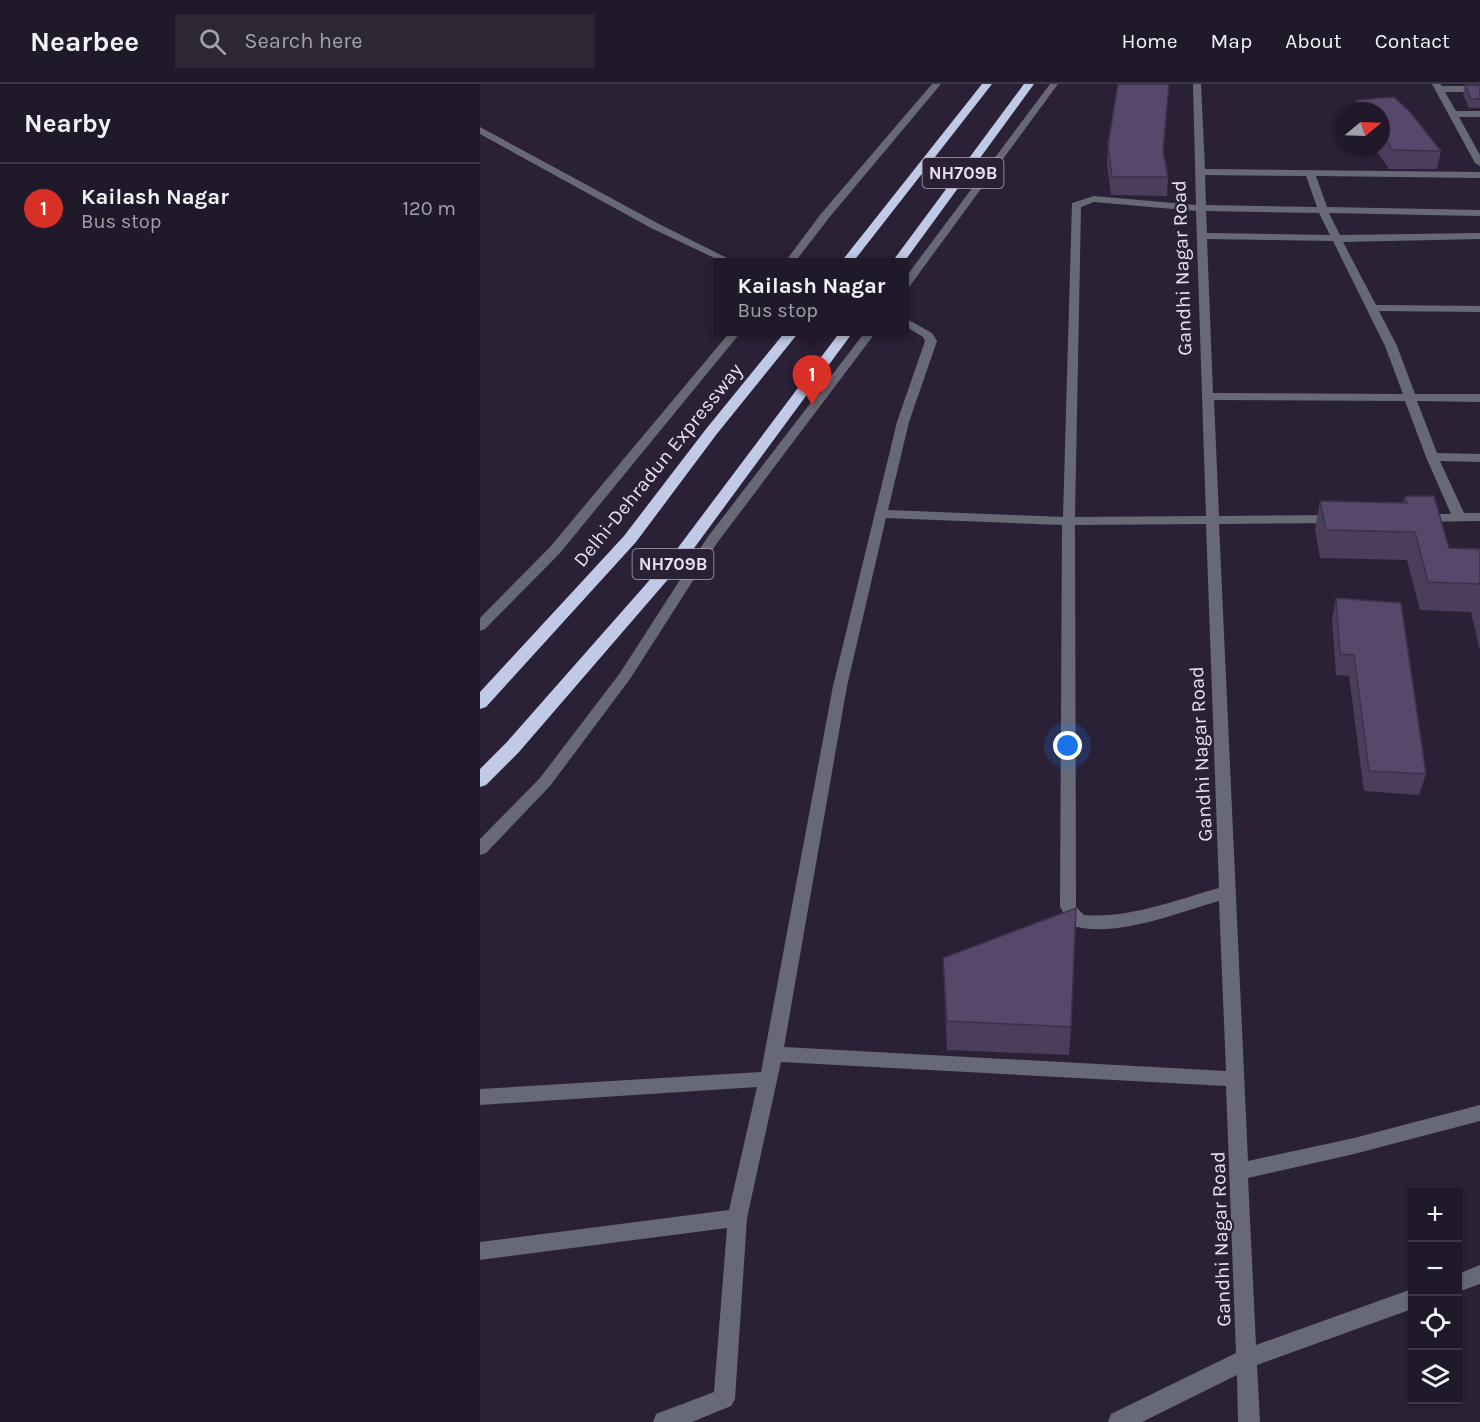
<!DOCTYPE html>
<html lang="en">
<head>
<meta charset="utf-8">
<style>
  body { margin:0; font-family:Karla,sans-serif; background:#2d2635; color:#f1f3f6 }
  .controls { position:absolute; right:18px; bottom:18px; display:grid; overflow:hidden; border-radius:0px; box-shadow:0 2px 4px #0004 }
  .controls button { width:54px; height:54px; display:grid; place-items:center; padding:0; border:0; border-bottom:2px solid #3d3846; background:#201929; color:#f1f3f6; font:30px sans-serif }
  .compass { position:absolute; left:856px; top:18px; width:54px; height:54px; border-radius:50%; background:#201929; box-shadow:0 2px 4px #0004; rotate:71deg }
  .you { position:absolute; left:588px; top:662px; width:21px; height:21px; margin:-15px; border:4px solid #fff; border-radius:50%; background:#1a73e8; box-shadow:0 0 0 9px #1a73e833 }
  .badge { display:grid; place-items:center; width:39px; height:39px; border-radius:50%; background:#d93025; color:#fff; font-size:20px; font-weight:700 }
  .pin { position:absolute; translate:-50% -50px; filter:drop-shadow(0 2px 3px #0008) }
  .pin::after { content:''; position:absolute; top:32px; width:21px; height:18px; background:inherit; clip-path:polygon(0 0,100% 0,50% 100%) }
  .popup { position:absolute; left:234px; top:174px; width:195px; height:78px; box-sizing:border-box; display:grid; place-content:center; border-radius:0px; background:#201929; filter:drop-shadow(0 2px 4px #0005); font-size:20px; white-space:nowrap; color:#a2a0a8 }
  .popup b { font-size:22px; color:#f1f3f6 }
  .popup::after { content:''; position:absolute; left:50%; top:100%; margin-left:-12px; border:12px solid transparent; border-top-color:#201929 }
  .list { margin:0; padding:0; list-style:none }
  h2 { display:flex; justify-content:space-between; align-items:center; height:78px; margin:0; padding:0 24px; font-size:26px }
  h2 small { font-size:20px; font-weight:400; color:#a2a0a8 }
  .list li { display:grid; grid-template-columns:39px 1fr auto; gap:18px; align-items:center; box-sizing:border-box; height:90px; padding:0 24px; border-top:2px solid #3d3846 }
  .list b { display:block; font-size:22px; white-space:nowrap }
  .list p { margin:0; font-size:20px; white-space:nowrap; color:#a2a0a8 }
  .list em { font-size:20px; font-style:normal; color:#a2a0a8 }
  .icon { flex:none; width:33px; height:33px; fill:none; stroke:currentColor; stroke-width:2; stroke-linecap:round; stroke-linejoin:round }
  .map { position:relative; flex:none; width:1000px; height:1338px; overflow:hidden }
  header { display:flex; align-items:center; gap:36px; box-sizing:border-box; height:84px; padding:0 30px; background:#201929; border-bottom:2px solid #3d3846 }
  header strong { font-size:28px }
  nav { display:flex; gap:33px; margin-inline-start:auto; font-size:21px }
  .search { width:420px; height:54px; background:#2d2635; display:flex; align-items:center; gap:15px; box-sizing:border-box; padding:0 21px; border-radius:0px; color:#a2a0a8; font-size:22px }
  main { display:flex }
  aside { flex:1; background:#201929 }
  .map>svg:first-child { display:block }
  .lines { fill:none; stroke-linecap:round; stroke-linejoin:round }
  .minor { fill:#676a76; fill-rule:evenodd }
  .highway { fill:#c0cae6; fill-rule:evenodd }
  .wall { fill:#4b3d5b }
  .building { fill:#57476a; stroke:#3d324a; stroke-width:1.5 }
  .labels { text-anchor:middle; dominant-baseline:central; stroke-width:4.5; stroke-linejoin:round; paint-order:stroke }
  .shield { fill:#2b2137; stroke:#afa7b8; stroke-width:1.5 }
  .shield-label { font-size:18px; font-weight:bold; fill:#e7e1ef }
  .street-label { font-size:20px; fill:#e7e1ef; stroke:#2b2137 }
</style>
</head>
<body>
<header>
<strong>Nearbee</strong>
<div class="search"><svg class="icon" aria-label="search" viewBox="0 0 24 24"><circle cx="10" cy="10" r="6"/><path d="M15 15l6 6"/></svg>Search here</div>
<nav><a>Home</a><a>Map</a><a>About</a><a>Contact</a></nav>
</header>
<main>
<aside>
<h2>Nearby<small></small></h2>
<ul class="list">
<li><span class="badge">1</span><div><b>Kailash Nagar</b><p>Bus stop</p></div><em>120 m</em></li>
</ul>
</aside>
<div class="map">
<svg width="1000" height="1338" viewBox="0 0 1000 1338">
  <rect width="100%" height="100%" fill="#2b2137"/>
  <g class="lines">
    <g class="minor">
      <polygon points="452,0 461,0 348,135 315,178 305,178 340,131"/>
      <polygon points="570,0 578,0 429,203 425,204 425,194"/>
      <path d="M713,0H721L725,85L1000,88V94L836,92L847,123L1000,126V132L849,129L860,151L1000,149V155L863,158L896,221L1000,222V228L899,227L917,262L935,310H1000V318L937,317L957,369L1000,370V378L960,377L984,429H1000V437L941,438L935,434L941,430H971L946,373L925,317L734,316L739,432L857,431L863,435L857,439L739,440L768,1077L874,1054L1000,1021V1037L874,1070L768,1094L776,1261L932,1205V1225L777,1281L780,1338H758L757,1291L662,1338H628L631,1330L756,1269L746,1002L301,978L267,1134L255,1315L251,1322L212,1338H173L176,1330L234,1308L247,1144L0,1176V1158L249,1126L277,1003L0,1021V1005L281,988L353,602L417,338L445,257L443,253L425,242V234L452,249L457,257L429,338L408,426L583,433L592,119L614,112L716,121ZM725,91L826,92L837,123L726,121ZM614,118L716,127L726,432L595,433L601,123ZM726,127L839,129L850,151L727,149ZM727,155L853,157L905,262L923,310L733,309ZM406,434L582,441L580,823L591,841C630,856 700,828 739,817L746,987L304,963L367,602ZM726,440L739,804C696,816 648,835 604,831L596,823L595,441Z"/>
      <polygon points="952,0 960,0 962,2 1000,2 1000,8 965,8 976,27 1000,27 1000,33 979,33 1000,71 1000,82 995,79"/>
      <polygon points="0,43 179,140 255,178 243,178 171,144 0,50"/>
      <polygon points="250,248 261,248 80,469 5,545 0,547 0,534 70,463"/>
      <polygon points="385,248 396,248 237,459 150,595 70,702 6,769 0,771 0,755 60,694 140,589 227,454"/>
      <polygon points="1000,1181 1000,1200 978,1208 978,1190"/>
    </g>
    <g class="highway">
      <polygon points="502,0 512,0 373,178 361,178"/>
      <polygon points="544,0 554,0 424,178 412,178"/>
      <polygon points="305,248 319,248 236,351 156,458 6,623 0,625 0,608 144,452 226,345"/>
      <polygon points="360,248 373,248 209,471 39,668 6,701 0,703 0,685 27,658 197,465"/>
    </g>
  </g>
  <g class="wall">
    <polygon points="985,1 1000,1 1000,24 989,24 983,10"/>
    <polygon points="914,13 930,28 961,67 957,85 909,85 894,63 901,63 901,27 875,27 876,16"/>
    <polygon points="628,61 683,67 688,93 687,112 631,111 627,79"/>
    <polygon points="925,412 969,464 1000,465 1000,567 991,528 940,526 927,476 840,474 835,445 840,417 923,419"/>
    <polygon points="856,514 946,690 939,711 884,707 869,592 856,591 852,535"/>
    <polygon points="463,874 591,943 589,971 467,966"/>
  </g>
  <g class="building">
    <polygon points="638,0 689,0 683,67 688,93 632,93 628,61"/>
    <polygon points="985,1 1000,1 1000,15 991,15"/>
    <polygon points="914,13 930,28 961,67 913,66 901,50 901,27 884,27 876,16"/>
    <polygon points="925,412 954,412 969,464 1000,465 1000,500 948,498 935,448 846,446 840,417 927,419"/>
    <polygon points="856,514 921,519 946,690 889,687 874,571 860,570"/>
    <polygon points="596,824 591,943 467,937 463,874"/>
  </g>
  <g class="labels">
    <g class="shield">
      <rect x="442.5" y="74" width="81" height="30" rx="4.5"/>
      <rect x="152.5" y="465" width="81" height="30" rx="4.5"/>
    </g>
    <g class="shield-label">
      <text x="483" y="89">NH709B</text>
      <text x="193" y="480">NH709B</text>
    </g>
    <g class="street-label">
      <text transform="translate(702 184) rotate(-92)">Gandhi Nagar Road</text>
      <text transform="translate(178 381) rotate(-51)">Delhi-Dehradun Expressway</text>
      <text transform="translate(721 670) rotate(-93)">Gandhi Nagar Road</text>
      <text transform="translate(741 1155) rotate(-92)">Gandhi Nagar Road</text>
    </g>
  </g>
</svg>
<div class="controls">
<button>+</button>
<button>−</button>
<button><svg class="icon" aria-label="locate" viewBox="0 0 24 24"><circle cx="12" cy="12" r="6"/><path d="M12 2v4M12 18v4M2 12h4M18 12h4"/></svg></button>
<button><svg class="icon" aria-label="layers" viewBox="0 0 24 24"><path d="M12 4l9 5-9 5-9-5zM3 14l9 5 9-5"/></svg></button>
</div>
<svg class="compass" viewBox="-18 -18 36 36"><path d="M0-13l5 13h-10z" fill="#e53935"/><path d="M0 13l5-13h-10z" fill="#a2a0a8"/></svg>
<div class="you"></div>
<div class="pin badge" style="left:332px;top:321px">1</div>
<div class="popup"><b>Kailash Nagar</b>Bus stop</div>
</div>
</main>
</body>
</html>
